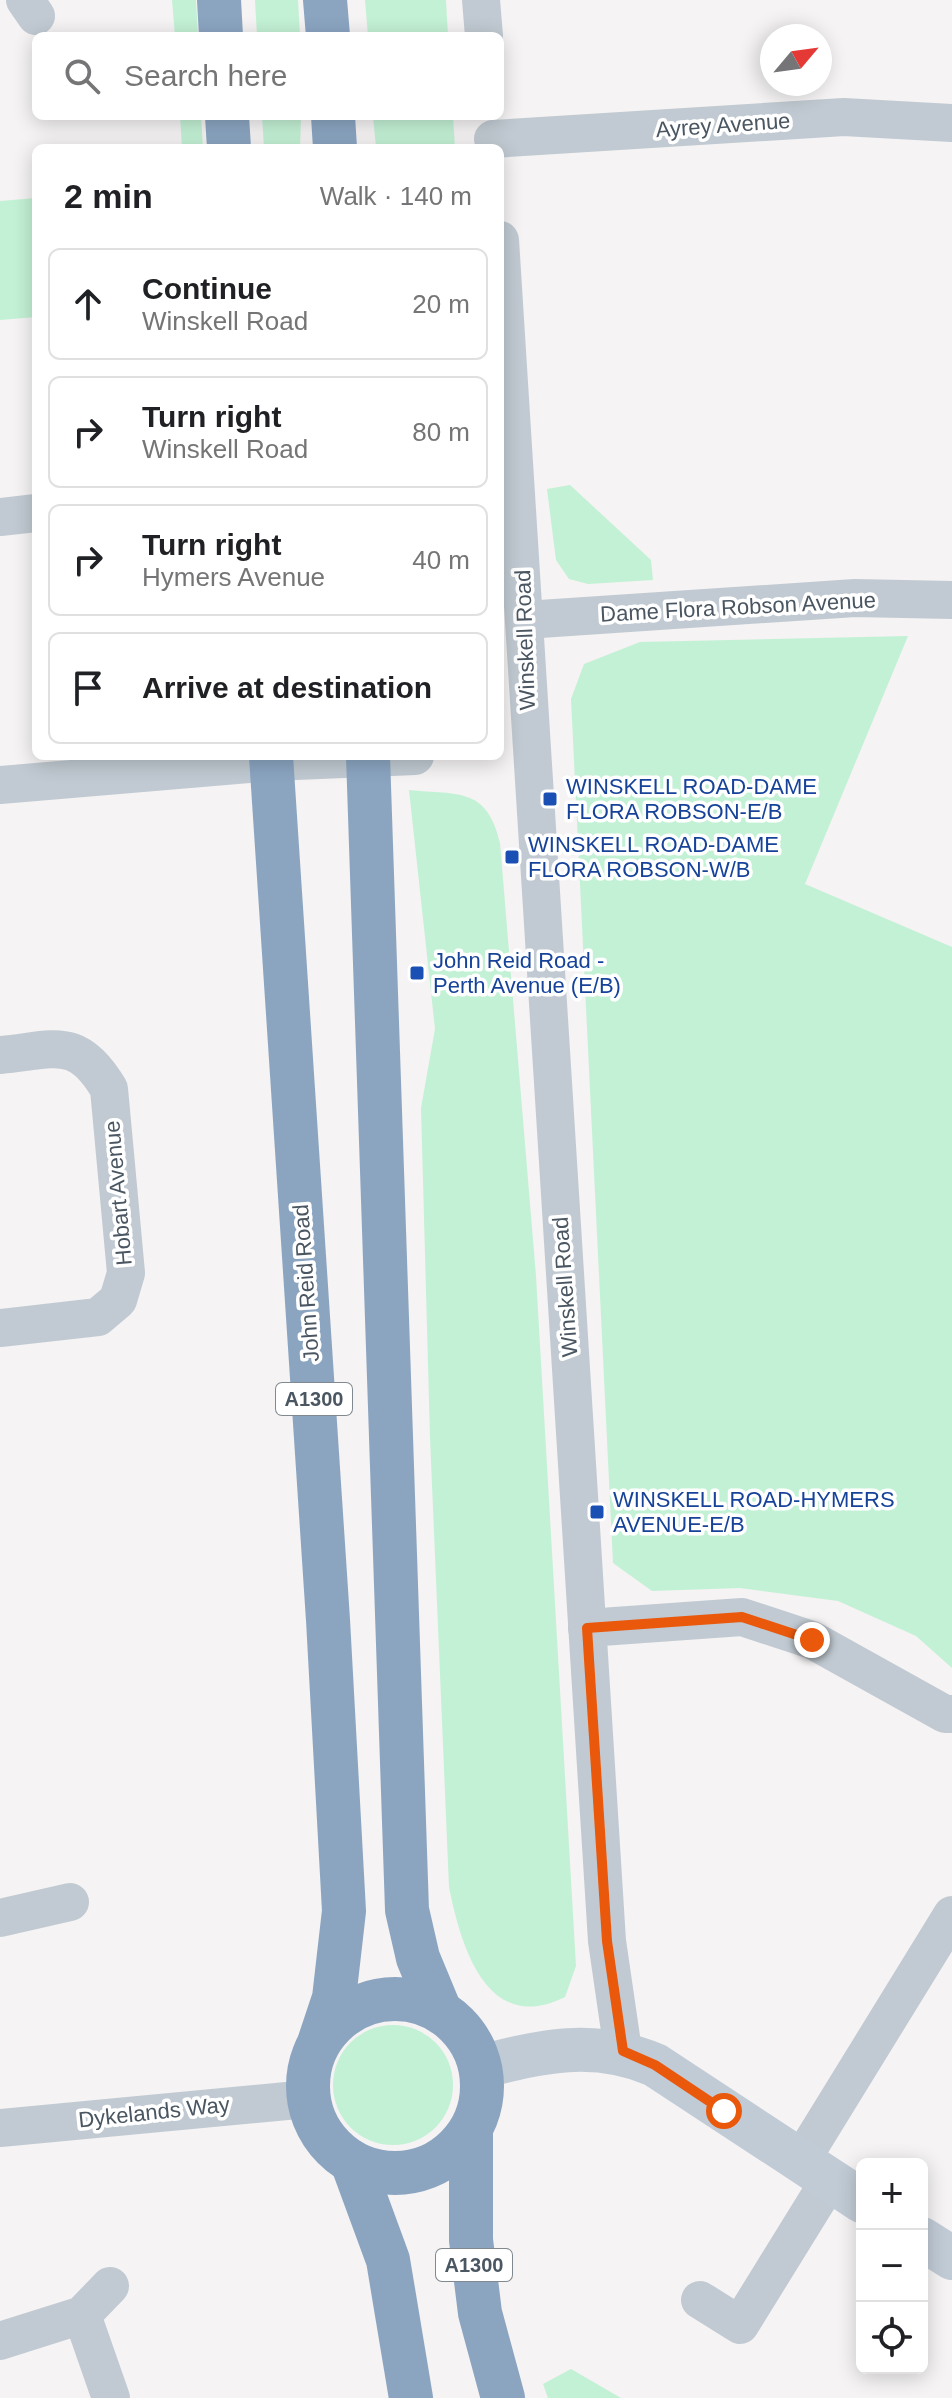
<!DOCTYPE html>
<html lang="en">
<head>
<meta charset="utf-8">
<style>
  body { margin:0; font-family:Helvetica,sans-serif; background:#f2f2f2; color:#202124 }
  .controls { position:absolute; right:24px; bottom:24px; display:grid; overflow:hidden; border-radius:12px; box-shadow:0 4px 20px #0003 }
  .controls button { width:72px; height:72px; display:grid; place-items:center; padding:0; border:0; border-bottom:2px solid #e0e0e0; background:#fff; color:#202124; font:40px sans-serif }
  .compass { position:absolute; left:760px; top:24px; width:72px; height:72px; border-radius:50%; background:#fff; box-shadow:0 4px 20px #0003; rotate:61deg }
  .stop { position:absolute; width:24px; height:24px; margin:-18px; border:6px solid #ea580c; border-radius:50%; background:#fff }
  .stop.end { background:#ea580c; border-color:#fff; box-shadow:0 2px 8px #0008 }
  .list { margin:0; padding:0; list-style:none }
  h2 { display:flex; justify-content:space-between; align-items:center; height:104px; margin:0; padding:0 32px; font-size:34px }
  h2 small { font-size:26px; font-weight:400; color:#757577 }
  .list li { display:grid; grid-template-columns:52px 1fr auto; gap:24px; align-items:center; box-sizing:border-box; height:112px; margin:0 16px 16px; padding:0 16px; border:2px solid #e0e0e0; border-radius:12px }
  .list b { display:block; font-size:30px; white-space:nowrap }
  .list p { margin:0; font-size:26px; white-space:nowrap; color:#757577 }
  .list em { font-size:26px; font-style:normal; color:#757577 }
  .icon { flex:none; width:44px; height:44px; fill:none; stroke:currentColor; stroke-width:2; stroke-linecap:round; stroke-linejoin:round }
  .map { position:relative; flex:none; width:952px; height:2398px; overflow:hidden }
  .search { position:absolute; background:#fff; box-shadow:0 4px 20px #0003; left:32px; top:32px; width:472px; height:88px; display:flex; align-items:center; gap:20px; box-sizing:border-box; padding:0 28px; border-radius:12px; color:#757577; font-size:30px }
  .panel { position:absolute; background:#fff; box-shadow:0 4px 20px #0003; left:32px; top:144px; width:472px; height:616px; border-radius:12px }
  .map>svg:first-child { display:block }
  .green { fill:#c3f1d5 }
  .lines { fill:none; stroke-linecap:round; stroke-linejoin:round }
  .street { stroke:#c1cad2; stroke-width:38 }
  .secondary { stroke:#c1cbd6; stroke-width:44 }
  .highway { stroke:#8ba5c1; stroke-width:44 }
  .route { stroke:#ea580c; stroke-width:10 }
  .transit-dot { fill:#1a4fb4; stroke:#fff; stroke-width:3 }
  .labels { text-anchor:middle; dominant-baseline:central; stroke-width:7; stroke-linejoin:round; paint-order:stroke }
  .shield { fill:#fff; stroke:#808990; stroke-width:2 }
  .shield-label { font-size:20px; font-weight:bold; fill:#4a5661 }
  .street-label { font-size:22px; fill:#4a5661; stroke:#fff }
  .transit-label { font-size:22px; fill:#164399; stroke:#fff; text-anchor:start }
</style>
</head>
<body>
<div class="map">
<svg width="952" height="2398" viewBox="0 0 952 2398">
  <rect width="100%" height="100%" fill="#f5f3f3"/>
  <g class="green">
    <polygon points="172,0 196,0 198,36 175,36"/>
    <polygon points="255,0 298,0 300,36 257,36"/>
    <polygon points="365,0 446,0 448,36 368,36"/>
    <polygon points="180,116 201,116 203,148 182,148"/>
    <polygon points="262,116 301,116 300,148 264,148"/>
    <polygon points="373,116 453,116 455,148 376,148"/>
    <polygon points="36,198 36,317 0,320 0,201"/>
    <polygon points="570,485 651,560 653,580 588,584 569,579 556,560 547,489"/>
    <polygon points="908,636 805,884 952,947 952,1668 916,1636 838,1601 740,1588 652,1591 613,1563 571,699 584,664 640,642"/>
    <path d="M409,790C459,795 487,787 500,843L536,1276L576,1966L565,1997C487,2036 461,1947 449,1887L430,1437L421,1108L435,1029Z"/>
    <circle cx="393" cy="2085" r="60"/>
    <polygon points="571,2369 621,2398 548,2398 543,2384"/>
  </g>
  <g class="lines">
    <g class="street">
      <polyline points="25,0 36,16"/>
      <polyline points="481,0 484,36"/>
      <polyline points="493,139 844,117 952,123"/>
      <polyline points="500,240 607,1941 623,2051"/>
      <polyline points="0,517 36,513"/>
      <polyline points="525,620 855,598 952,600"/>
      <polyline points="0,785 272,762 415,756"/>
      <path d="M0,1055C55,1050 77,1035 109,1089L126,1273L118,1300L98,1317L0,1328"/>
      <polyline points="587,1628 742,1617 812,1640 945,1714 952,1714"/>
      <polyline points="0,1918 70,1902"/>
      <polyline points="0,2128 308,2099"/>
      <polyline points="800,2162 952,1915"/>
      <polyline points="700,2300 740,2325 829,2181"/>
      <polyline points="82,2315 111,2398"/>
      <polyline points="0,2341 82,2315 110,2286"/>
    </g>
    <g class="secondary">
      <path d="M481,2067C542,2051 594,2039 655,2065L862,2201"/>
      <polyline points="922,2239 952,2258"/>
    </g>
    <g class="highway">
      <polyline points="219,0 221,36"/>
      <polyline points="325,0 328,36"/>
      <polyline points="227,116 229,148"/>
      <polyline points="333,116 335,148"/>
      <polyline points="271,756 328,1620 344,1911 334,1998 320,2040"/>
      <polyline points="368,756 407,1910 418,1958 440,2011"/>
      <circle cx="395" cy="2086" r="87"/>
      <polyline points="471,2130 471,2240 480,2313 503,2398"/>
      <polyline points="352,2162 388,2260 411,2398"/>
    </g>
  </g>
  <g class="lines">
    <polyline class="route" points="724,2111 655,2065 623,2051 607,1941 587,1628 742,1617 812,1640"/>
  </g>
  <g class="transit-dot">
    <rect x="542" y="791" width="16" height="16" rx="4"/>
    <rect x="504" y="849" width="16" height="16" rx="4"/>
    <rect x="409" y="965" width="16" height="16" rx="4"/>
    <rect x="589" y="1504" width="16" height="16" rx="4"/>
  </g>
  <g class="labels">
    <g class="shield">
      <rect x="276" y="1383" width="76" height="32" rx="6"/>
      <rect x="436" y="2249" width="76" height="32" rx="6"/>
    </g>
    <g class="shield-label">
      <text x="314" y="1399">A1300</text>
      <text x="474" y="2265">A1300</text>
    </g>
    <g class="street-label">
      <text transform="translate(723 125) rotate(-4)">Ayrey Avenue</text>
      <text transform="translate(738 607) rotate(-3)">Dame Flora Robson Avenue</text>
      <text transform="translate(525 640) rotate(-92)">Winskell Road</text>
      <text transform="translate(118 1193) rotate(-95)">Hobart Avenue</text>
      <text transform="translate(306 1283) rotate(-94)">John Reid Road</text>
      <text transform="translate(565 1287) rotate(-94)">Winskell Road</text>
      <text transform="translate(154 2112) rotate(-6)">Dykelands Way</text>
    </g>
    <g class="transit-label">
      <text x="566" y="786">WINSKELL ROAD-DAME<tspan x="566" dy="25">FLORA ROBSON-E/B</tspan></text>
      <text x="528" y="844">WINSKELL ROAD-DAME<tspan x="528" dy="25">FLORA ROBSON-W/B</tspan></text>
      <text x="433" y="960">John Reid Road -<tspan x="433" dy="25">Perth Avenue (E/B)</tspan></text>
      <text x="613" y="1499">WINSKELL ROAD-HYMERS<tspan x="613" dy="25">AVENUE-E/B</tspan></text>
    </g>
  </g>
</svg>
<div class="controls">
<button>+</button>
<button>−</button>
<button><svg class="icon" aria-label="locate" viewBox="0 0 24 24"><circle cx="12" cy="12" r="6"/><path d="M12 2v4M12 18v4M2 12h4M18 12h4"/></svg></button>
</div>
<svg class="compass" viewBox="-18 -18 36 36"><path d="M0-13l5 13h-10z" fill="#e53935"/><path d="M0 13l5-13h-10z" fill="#757577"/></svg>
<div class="stop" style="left:724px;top:2111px"></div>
<div class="stop end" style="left:812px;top:1640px"></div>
<div class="search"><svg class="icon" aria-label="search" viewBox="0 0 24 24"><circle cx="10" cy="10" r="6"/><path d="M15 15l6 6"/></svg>Search here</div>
<section class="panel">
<h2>2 min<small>Walk · 140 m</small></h2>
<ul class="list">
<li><svg class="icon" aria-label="ahead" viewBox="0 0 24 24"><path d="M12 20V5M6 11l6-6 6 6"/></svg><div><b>Continue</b><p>Winskell Road</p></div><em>20 m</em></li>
<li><svg class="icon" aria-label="right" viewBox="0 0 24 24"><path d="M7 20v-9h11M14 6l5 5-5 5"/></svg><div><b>Turn right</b><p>Winskell Road</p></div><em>80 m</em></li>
<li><svg class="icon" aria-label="right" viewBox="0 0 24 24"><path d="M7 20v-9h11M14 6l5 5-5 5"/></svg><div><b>Turn right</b><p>Hymers Avenue</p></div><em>40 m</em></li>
<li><svg class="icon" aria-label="arrive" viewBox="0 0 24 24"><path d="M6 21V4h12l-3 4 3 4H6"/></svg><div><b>Arrive at destination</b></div></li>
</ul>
</section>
</div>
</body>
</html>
